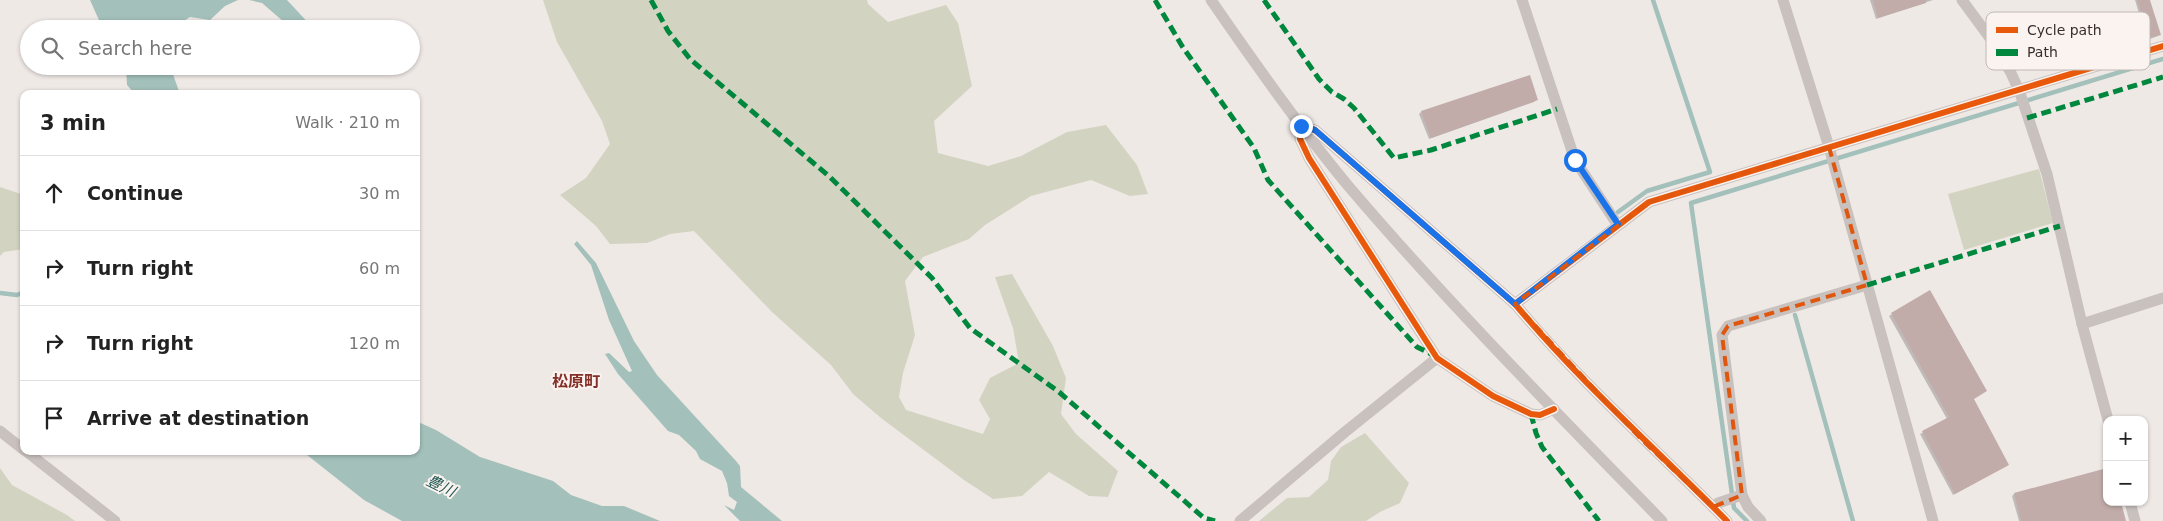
<!DOCTYPE html>
<html lang="en">
<head>
<meta charset="utf-8">
<style>
  body { margin:0; font-family:"DejaVu Sans","Noto Sans JP",sans-serif; background:#f2f2f2; color:#222 }
  .controls { position:absolute; right:15px; bottom:15px; display:grid; overflow:hidden; border-radius:10px; box-shadow:0 1px 4px #0004 }
  .controls button { width:45px; height:45px; display:grid; place-items:center; padding:0; border:0; border-bottom:1px solid #e0e0e0; background:#fff; color:#222; font:25px sans-serif }
  .stop { position:absolute; width:15px; height:15px; margin:-11px; border:4px solid #1a73e8; border-radius:50%; background:#fff }
  .stop.end { background:#1a73e8; border-color:#fff; box-shadow:0 1px 5px #0008 }
  .list { margin:0; padding:0; list-style:none }
  h2 { display:flex; justify-content:space-between; align-items:center; height:65px; margin:0; padding:0 20px; font-size:21px }
  h2 small { font-size:16px; font-weight:400; color:#767676 }
  .list li { display:grid; grid-template-columns:32px 1fr auto; gap:15px; align-items:center; box-sizing:border-box; height:75px; padding:0 20px; border-top:1px solid #e0e0e0 }
  .list b { display:block; font-size:19px; white-space:nowrap }
  .list em { font-size:16px; font-style:normal; color:#767676 }
  .icon { flex:none; width:28px; height:28px; fill:none; stroke:currentColor; stroke-width:2; stroke-linecap:round; stroke-linejoin:round }
  .map { position:relative; flex:none; width:2163px; height:521px; overflow:hidden }
  .search { position:absolute; background:#fff; box-shadow:0 1px 4px #0004; left:20px; top:20px; width:400px; height:55px; display:flex; align-items:center; gap:12px; box-sizing:border-box; padding:0 18px; border-radius:28px; color:#767676; font-size:19px }
  .panel { position:absolute; background:#fff; box-shadow:0 1px 4px #0004; left:20px; top:90px; width:400px; height:365px; border-radius:10px }
  .map>svg:first-child { display:block }
  .green { fill:#d3d3c1 }
  .water { fill:#a3c0bb }
  .shadow { fill:#0003 }
  .lines { fill:none; stroke-linecap:round; stroke-linejoin:round }
  .stream { stroke:#a3c0bb; stroke-width:4.5 }
  .building { fill:#c1aca9 }
  .minor { stroke:#c9c1be; stroke-width:11 }
  .quiet { stroke:#00873e; stroke-width:5; stroke-dasharray:10 5; stroke-linecap:butt }
  .cycleway-casing { stroke:#faf3ef; stroke-width:9 }
  .cycleway { stroke:#e8590c; stroke-width:6 }
  .route { stroke:#1a73e8; stroke-width:6 }
  .marked { fill:none; stroke:#df570e; stroke-width:4; stroke-dasharray:10 6; stroke-linejoin:round }
  .labels { text-anchor:middle; dominant-baseline:central; stroke-width:4; stroke-linejoin:round; paint-order:stroke }
  .water-label { font-size:15px; font-style:italic; fill:#235954; stroke:#faf3ef }
  .quarter-label { font-size:16px; font-weight:bold; fill:#843029; stroke:#faf3ef }
  .key { fill:#faf3ef; stroke:#c0b8b4; stroke-width:1 }
  .key-label { font-size:14px; fill:#3a2e2c }
</style>
</head>
<body>
<div class="map">
<svg width="2163" height="521" viewBox="0 0 2163 521">
  <rect width="100%" height="100%" fill="#efe9e6"/>
  <g class="green">
    <polygon points="543,0 867,0 868,4 888,22 946,5 958,23 972,86 934,121 938,153 988,166 1021,156 1067,132 1106,125 1137,165 1148,194 1130,196 1091,180 1031,196 985,225 969,239 923,257 905,281 915,335 903,373 899,397 906,410 983,434 990,419 979,400 990,378 1019,363 1013,328 995,277 1012,274 1053,346 1066,378 1061,414 1076,434 1118,471 1108,497 1089,496 1049,472 1022,496 993,499 964,480 881,418 853,394 831,365 772,312 694,231 670,234 647,243 610,244 596,226 560,195 586,178 610,144 602,121 557,42"/>
    <polygon points="2039,169 2053,223 1964,250 1948,194"/>
    <polygon points="0,187 24,195 24,249 4,252 0,256"/>
    <polygon points="1365,433 1409,483 1400,503 1380,512 1366,521 1259,521 1287,498 1309,497 1328,480 1331,461 1341,447"/>
    <polygon points="0,468 12,485 67,515 75,521 0,521"/>
  </g>
  <g class="water">
    <polygon points="90,0 238,0 225,6 210,20 190,17 171,29 103,29"/>
    <polygon points="249,0 287,0 314,29 292,29 262,3"/>
    <polygon points="126,66 170,66 180,94 135,94 127,85"/>
    <polygon points="577,241 596,263 634,341 657,375 736,461 740,466 741,487 782,521 740,521 724,505 734,510 737,502 729,496 727,483 722,471 700,459 696,451 679,435 668,431 618,374 605,354 609,353 629,372 632,371 609,320 591,265 574,244"/>
    <polygon points="416,421 436,430 480,457 553,481 571,495 602,506 624,506 660,521 402,521 364,500 302,451 416,451"/>
  </g>
  <g class="shadow">
    <polygon points="1870,0 1933,0 1876,19"/>
    <polygon points="2135,0 2149,0 2160,34 2158,36 2147,40"/>
    <polygon points="1529,76 1536,100 1534,102 1429,139 1419,114 1421,112"/>
    <polygon points="1929,292 1968,401 2006,466 1953,495 1920,434 1947,419 1889,316"/>
    <polygon points="2107,469 2107,502 2125,521 2019,521 2012,496 2014,494"/>
  </g>
  <g class="lines">
    <g class="stream">
      <polyline points="1618,212 1647,191 1710,172 1653,0"/>
      <polyline points="0,293 17,295 24,292"/>
      <polyline points="1795,315 1853,521"/>
      <polyline points="1747,521 1734,508 1691,203 2163,59"/>
    </g>
  </g>
  <g class="building">
    <polygon points="1873,0 1926,0 1926,3 1878,18"/>
    <polygon points="2137,0 2150,0 2161,35 2149,38"/>
    <polygon points="1530,75 1538,100 1431,138 1421,111"/>
    <polygon points="1930,290 1987,391 1974,399 2009,465 1955,494 1922,431 1949,417 1891,313"/>
    <polygon points="2107,468 2107,502 2121,502 2126,521 2021,521 2014,493"/>
  </g>
  <g class="lines">
    <g class="minor">
      <path d="M1211,0C1255,64 1300,128 1350,188C1449,304 1556,412 1662,521"/>
      <polyline points="1522,0 1575,160 1617,224"/>
      <polyline points="1783,0 1829,147 1933,521"/>
      <polyline points="1962,0 1990,38 2011,73 2020,93 2047,174 2082,324 2108,420"/>
      <polyline points="1515,304 1649,202 2163,46"/>
      <polyline points="2082,324 2163,298"/>
      <path d="M1554,409L1540,415L1531,414L1493,396L1437,358L1309,158L1300,139L1301,126L1315,130L1515,304C1580,382 1656,449 1727,521"/>
      <polyline points="0,431 24,450"/>
      <polyline points="26,451 115,521"/>
      <polyline points="2130,502 2135,521"/>
      <polyline points="1713,507 1718,503 1742,495"/>
      <polyline points="1240,521 1345,432 1437,358"/>
      <polyline points="1761,521 1748,507 1742,495 1722,335 1728,326 1867,285"/>
    </g>
    <g class="quiet">
      <polyline points="651,0 668,31 690,59 830,177 932,278 970,328 1059,392 1204,518 1215,521"/>
      <polyline points="1155,0 1182,46 1254,148 1268,180 1417,347 1433,355"/>
      <polyline points="1264,0 1319,79 1332,92 1344,99 1354,108 1394,158 1431,150 1557,109"/>
      <polyline points="2027,118 2163,77"/>
      <polyline points="1867,285 2060,226"/>
      <polyline points="1531,414 1536,433 1542,447 1599,521"/>
    </g>
    <g class="cycleway-casing">
      <g id="cycleway">
        <polyline points="1515,304 1649,202 2163,46"/>
        <path d="M1554,409L1540,415L1531,414L1493,396L1437,358L1309,158L1300,139L1301,126L1315,130L1515,304C1580,382 1656,449 1727,521"/>
      </g>
    </g>
    <use href="#cycleway" class="cycleway"/>
  </g>
  <g class="lines">
    <polyline class="route" points="1301,126 1315,130 1515,304 1618,224 1575,160"/>
  </g>
  <path class="marked" d="M1829,147L1867,285L1728,326L1722,335L1742,495L1713,507L1641,439L1515,304L1649,202Z"/>
  <g class="labels">
    <g class="water-label">
      <text transform="translate(441 486) rotate(26)">豊川</text>
    </g>
    <g class="quarter-label">
      <text x="576" y="381">松原町</text>
    </g>
  </g>
  <rect x="1986" y="12" width="164" height="58" rx="8" class="key"/>
  <rect x="1996" y="27" width="22" height="6" fill="#e8590c"/>
  <rect x="1996" y="49" width="22" height="7" fill="#00873e"/>
  <g class="key-label">
    <text x="2027" y="35">Cycle path</text>
    <text x="2027" y="57">Path</text>
  </g>
</svg>
<div class="controls">
<button>+</button>
<button>−</button>
</div>
<div class="stop" style="left:1575px;top:160px"></div>
<div class="stop end" style="left:1301px;top:126px"></div>
<div class="search"><svg class="icon" aria-label="search" viewBox="0 0 24 24"><circle cx="10" cy="10" r="6"/><path d="M15 15l6 6"/></svg>Search here</div>
<section class="panel">
<h2>3 min<small>Walk · 210 m</small></h2>
<ul class="list">
<li><svg class="icon" aria-label="ahead" viewBox="0 0 24 24"><path d="M12 20V5M6 11l6-6 6 6"/></svg><div><b>Continue</b></div><em>30 m</em></li>
<li><svg class="icon" aria-label="right" viewBox="0 0 24 24"><path d="M7 20v-9h11M14 6l5 5-5 5"/></svg><div><b>Turn right</b></div><em>60 m</em></li>
<li><svg class="icon" aria-label="right" viewBox="0 0 24 24"><path d="M7 20v-9h11M14 6l5 5-5 5"/></svg><div><b>Turn right</b></div><em>120 m</em></li>
<li><svg class="icon" aria-label="arrive" viewBox="0 0 24 24"><path d="M6 21V4h12l-3 4 3 4H6"/></svg><div><b>Arrive at destination</b></div></li>
</ul>
</section>
</div>
</body>
</html>
